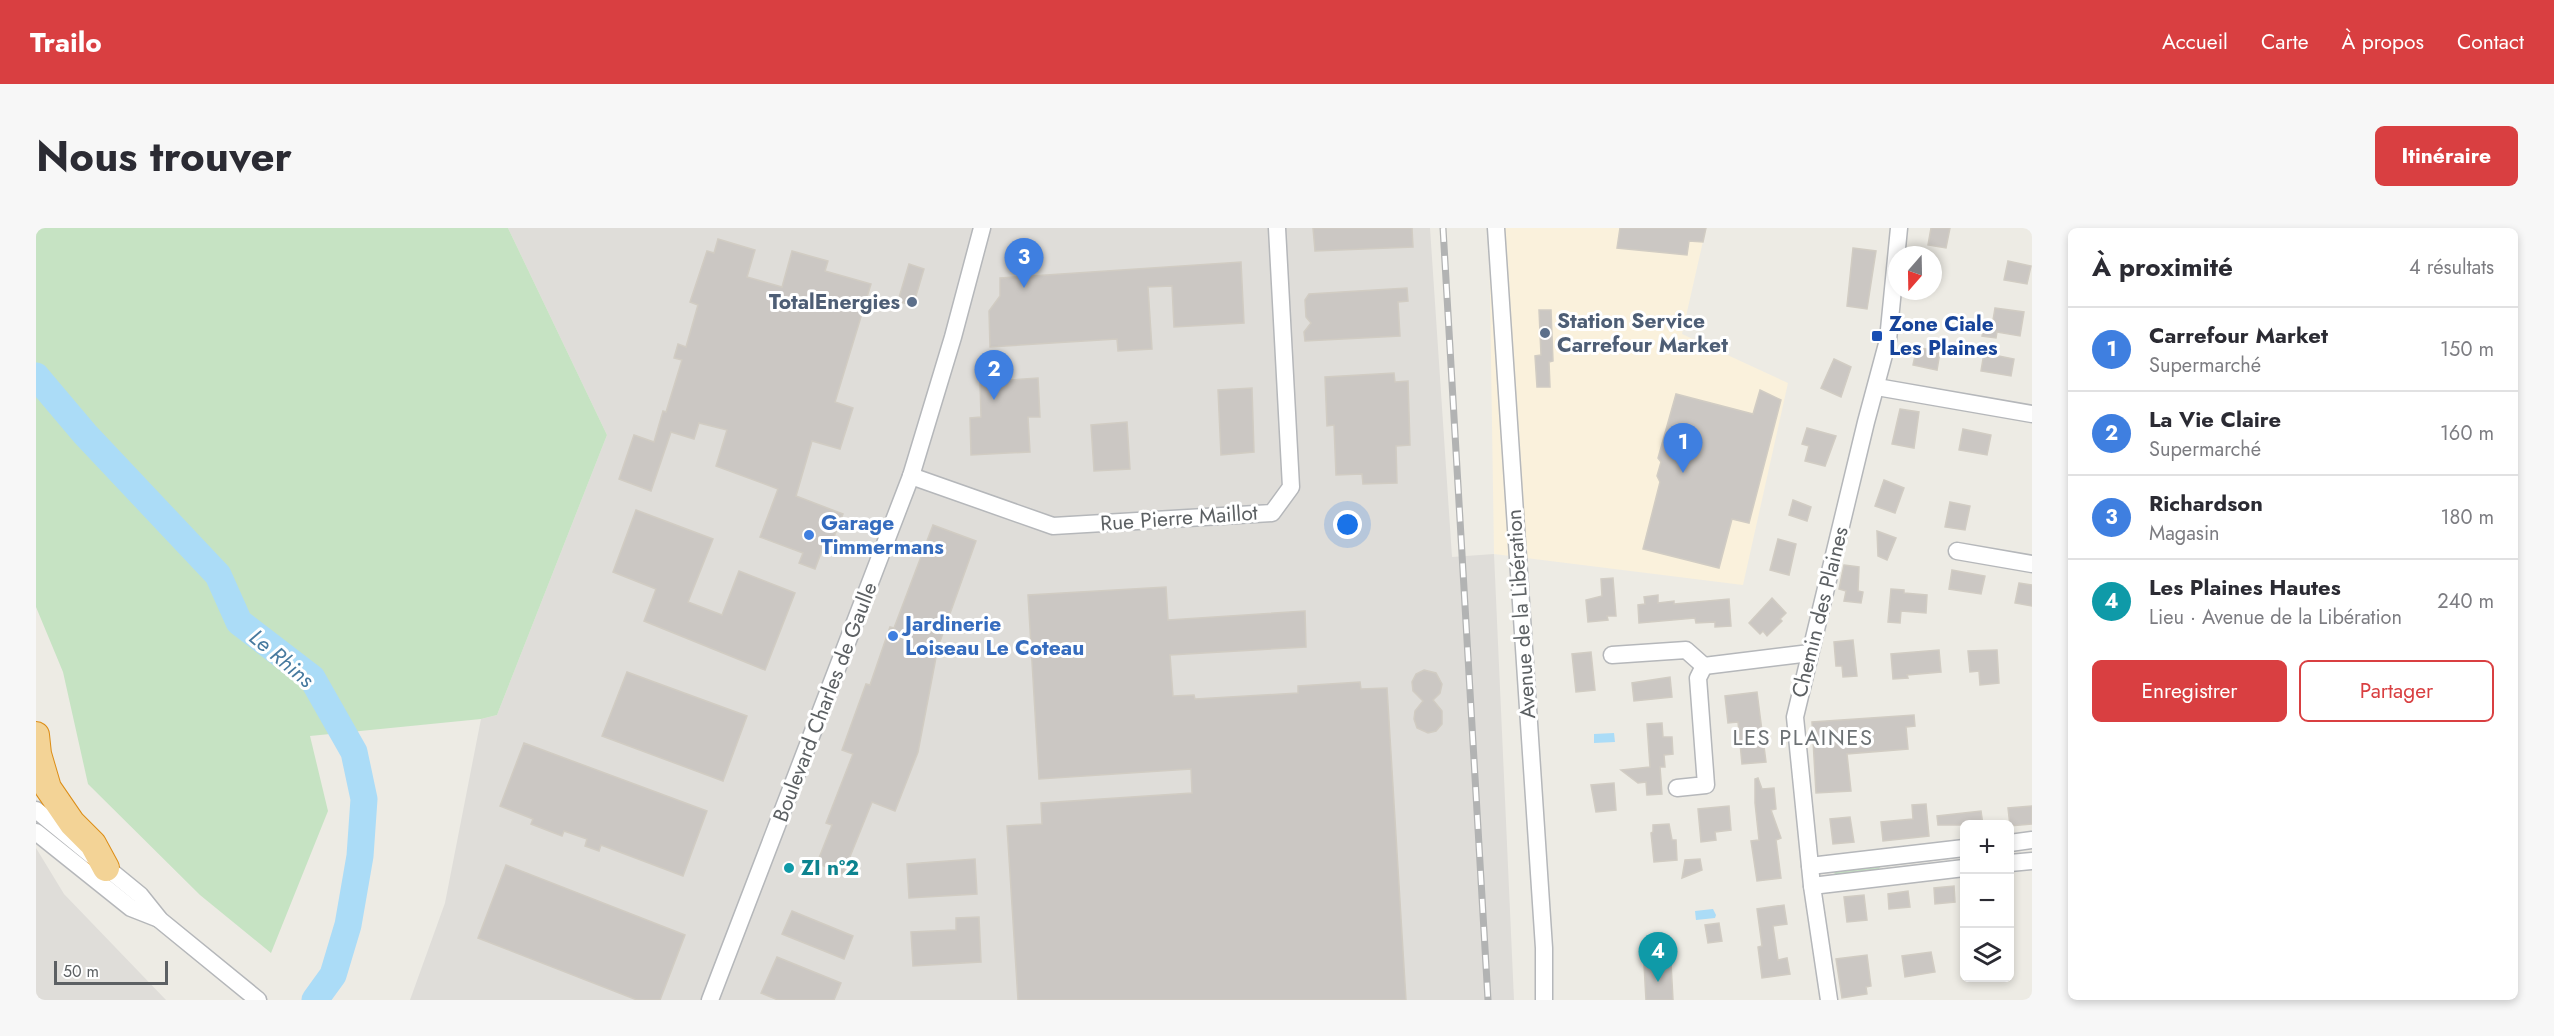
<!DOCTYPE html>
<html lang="fr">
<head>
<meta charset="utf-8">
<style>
  body { margin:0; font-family:Jost,sans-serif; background:#f7f7f7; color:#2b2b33 }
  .controls { position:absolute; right:18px; bottom:18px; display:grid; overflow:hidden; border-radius:9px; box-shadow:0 3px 9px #0003 }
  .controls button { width:54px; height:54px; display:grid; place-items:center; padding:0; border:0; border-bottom:2px solid #e1e1e2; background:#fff; color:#2b2b33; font:30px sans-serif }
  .compass { position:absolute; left:1852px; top:18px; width:54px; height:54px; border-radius:50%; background:#fff; box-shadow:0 3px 9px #0003; rotate:200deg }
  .scale { position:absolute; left:18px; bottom:15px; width:114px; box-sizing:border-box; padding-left:6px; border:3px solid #5c6063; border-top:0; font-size:16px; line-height:21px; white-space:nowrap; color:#5c6063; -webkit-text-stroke:4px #fff; paint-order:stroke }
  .you { position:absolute; left:1312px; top:297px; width:21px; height:21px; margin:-15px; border:4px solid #fff; border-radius:50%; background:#1a73e8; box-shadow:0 0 0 9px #1a73e833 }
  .badge { display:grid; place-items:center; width:39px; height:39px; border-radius:50%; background:#d93f41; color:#fff; font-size:20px; font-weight:700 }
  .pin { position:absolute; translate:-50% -50px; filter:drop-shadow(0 2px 3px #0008) }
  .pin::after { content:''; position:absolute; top:32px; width:21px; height:18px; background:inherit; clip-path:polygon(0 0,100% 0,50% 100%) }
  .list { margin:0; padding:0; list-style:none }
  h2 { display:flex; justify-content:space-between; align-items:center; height:78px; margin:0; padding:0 24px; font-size:26px }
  h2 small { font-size:20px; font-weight:400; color:#7c7c81 }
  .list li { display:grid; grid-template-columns:39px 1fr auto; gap:18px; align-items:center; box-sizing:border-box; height:84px; padding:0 24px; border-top:2px solid #e1e1e2 }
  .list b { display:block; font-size:22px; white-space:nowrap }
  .list p { margin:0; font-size:20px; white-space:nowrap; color:#7c7c81 }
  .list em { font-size:20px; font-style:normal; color:#7c7c81 }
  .actions { display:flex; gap:12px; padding:18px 24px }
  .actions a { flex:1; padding:14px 0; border:2px solid #d93f41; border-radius:9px; text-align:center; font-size:21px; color:#d93f41 }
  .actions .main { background:#d93f41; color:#fff }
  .icon { flex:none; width:33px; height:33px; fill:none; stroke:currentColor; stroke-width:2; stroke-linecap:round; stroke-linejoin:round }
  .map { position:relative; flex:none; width:1996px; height:772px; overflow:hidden; border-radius:9px }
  header { display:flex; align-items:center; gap:36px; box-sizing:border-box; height:84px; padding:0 30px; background:#d93f41; color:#fff }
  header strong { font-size:28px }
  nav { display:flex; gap:33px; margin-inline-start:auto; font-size:21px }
  .intro { display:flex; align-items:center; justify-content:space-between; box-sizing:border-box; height:144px; padding:0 36px }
  h1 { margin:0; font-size:42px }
  .button { padding:15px 27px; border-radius:9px; background:#d93f41; color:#fff; font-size:21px; font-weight:700 }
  main { display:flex; gap:36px; padding:0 36px }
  aside { flex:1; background:#fff; border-radius:9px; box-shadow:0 3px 9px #0003 }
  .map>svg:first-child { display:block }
  .commercial { fill:#faf1dc }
  .industrial { fill:#dfddd9 }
  .green { fill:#c6e3c3 }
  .water { fill:#abdcf7 }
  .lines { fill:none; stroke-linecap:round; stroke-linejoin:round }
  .river { stroke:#abdcf7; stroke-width:27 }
  .building { fill:#cbc7c3; stroke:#d1ccc3; stroke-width:1.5 }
  .minor-casing { stroke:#b5b7ba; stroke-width:19 }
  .highway-casing { stroke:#dc8d16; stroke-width:28 }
  .minor { stroke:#fff; stroke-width:16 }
  .highway { stroke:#f3d396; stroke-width:26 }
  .rail-casing { stroke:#b2b3b3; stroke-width:7 }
  .rail { stroke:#fff; stroke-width:4.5; stroke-dasharray:14; stroke-linecap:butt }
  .service-dot { fill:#5c6f8a; stroke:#fff; stroke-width:2 }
  .transit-dot { fill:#1a4fb4; stroke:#fff; stroke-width:2 }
  .shop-dot { fill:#3f7fe0; stroke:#fff; stroke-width:2 }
  .culture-dot { fill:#0f9aa8; stroke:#fff; stroke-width:2 }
  .labels { text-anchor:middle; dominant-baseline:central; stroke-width:6; stroke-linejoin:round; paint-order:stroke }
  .service-label { font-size:21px; font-weight:bold; fill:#4e5e75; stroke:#fff; text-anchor:end }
  .transit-label { font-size:21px; font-weight:bold; fill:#164399; stroke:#fff; text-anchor:start }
  .street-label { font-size:21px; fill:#5c6063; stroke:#fff }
  .shop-label { font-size:21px; font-weight:bold; fill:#366cbe; stroke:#fff; text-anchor:start }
  .culture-label { font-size:21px; font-weight:bold; fill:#0d838f; stroke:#fff; text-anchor:start }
  .water-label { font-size:22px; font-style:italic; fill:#477a9f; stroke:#fff }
  .neighbourhood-label { font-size:22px; letter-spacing:1.5px; fill:#6d7275; stroke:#fff }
</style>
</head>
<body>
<header>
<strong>Trailo</strong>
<nav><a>Accueil</a><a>Carte</a><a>À propos</a><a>Contact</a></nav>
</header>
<div class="intro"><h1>Nous trouver</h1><a class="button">Itinéraire</a></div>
<main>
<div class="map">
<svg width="1996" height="772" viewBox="0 0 1996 772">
  <rect width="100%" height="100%" fill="#edebe4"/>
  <polygon class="commercial" points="1453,0 1670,0 1646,106 1752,155 1707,357 1458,326"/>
  <g class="industrial">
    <polygon points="472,0 1394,0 1416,329 1458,326 1478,772 374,772 409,675 445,491 461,487 571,207"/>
    <polygon points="0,620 28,666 130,772 0,772"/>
  </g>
  <g class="green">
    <polygon points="0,0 472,0 571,207 461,487 445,491 274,508 292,583 235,725 164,667 52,556 27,444 0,379"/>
    <polygon points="1848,635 1838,646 1799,650 1798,640"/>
  </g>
  <g class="water">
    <polygon points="1578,505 1579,514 1558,515 1558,506"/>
    <polygon points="1677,681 1680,687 1679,690 1660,692 1659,683"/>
  </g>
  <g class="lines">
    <polyline class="river" points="0,148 49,206 182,347 203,394 276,450 318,524 328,571 324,628 312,697 297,747 279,772"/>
  </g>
  <g class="building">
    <polygon points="1277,0 1376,0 1377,19 1279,23"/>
    <polygon points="1584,0 1670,0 1667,14 1653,13 1651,27 1581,20"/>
    <polygon points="1895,0 1914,0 1910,20 1892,17"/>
    <polygon points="682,11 719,22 711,49 746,59 756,23 792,33 789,43 835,56 799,174 817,180 804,221 776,213 760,268 807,286 794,319 788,317 779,341 763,335 767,325 724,309 742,261 680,238 691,202 663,195 658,211 635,204 615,263 583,251 598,207 618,214 627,183 630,184 646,132 638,130 642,116 650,119 662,77 654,74 671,23 678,25"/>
    <polygon points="1817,20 1840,23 1831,81 1811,78"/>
    <polygon points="1972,33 1995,38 1991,56 1968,52"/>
    <polygon points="1205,34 1208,95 1138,99 1136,58 1112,59 1116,121 1082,123 1081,111 954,119 953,83 964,68 964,50"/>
    <polygon points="873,36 888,41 877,78 862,73"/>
    <polygon points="1371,60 1372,73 1362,74 1364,108 1269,113 1268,104 1275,95 1270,89 1269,72 1273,66"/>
    <polygon points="1959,80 1988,84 1984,108 1961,104 1960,110 1946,108 1950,91 1957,92"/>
    <polygon points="1503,82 1515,82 1517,133 1513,134 1514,159 1501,159 1499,128 1505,127"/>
    <polygon points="1881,119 1904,124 1901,142 1877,137"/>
    <polygon points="1948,125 1978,131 1975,148 1945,143"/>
    <polygon points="1798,131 1815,139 1805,169 1785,160"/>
    <polygon points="1358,145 1359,154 1372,153 1374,217 1360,218 1361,255 1327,256 1326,246 1300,247 1298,197 1291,198 1289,149"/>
    <polygon points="1002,150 1004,189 992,189 994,224 935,227 934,190 945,189 944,154"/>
    <polygon points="1216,160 1218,224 1185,227 1182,162"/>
    <polygon points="1724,162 1745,172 1713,295 1696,291 1683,340 1607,321 1624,254 1621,248 1625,234 1622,230 1640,166 1717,186"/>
    <polygon points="1864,181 1883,184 1878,220 1856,216"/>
    <polygon points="1091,194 1094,241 1058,243 1055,197"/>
    <polygon points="1771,200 1800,208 1789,238 1769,233 1773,218 1766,216"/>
    <polygon points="1927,201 1955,207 1951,227 1923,222"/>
    <polygon points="1848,252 1868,260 1859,285 1839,278"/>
    <polygon points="1757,272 1775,279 1771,293 1753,287"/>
    <polygon points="1914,274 1934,278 1929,302 1909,299"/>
    <polygon points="600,282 677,311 652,374 686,387 703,343 759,365 729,442 608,393 620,361 577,344"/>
    <polygon points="897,297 940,313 902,419 882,524 859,583 836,574 807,646 781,635 796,597 790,595 817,526 806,522 830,456 834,457 854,399 858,400"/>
    <polygon points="1841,303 1860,310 1851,332 1842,328"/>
    <polygon points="1742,311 1760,316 1753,347 1734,342"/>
    <polygon points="1808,337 1823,339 1822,363 1827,364 1825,375 1808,373 1810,363 1803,361"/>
    <polygon points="1916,342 1949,348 1945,366 1913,361"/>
    <polygon points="1577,350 1580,388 1571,388 1572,392 1552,394 1550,372 1566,368 1565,351"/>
    <polygon points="1983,355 1996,357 1996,378 1979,375"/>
    <polygon points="1130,359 1132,392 1269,383 1270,419 1134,427 1137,468 1158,467 1159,471 1262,465 1262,458 1324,454 1325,461 1351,460 1370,772 982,772 971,598 1006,596 1005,575 1156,565 1155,541 1003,551 992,367"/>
    <polygon points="1855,361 1868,362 1868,365 1891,367 1890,385 1865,383 1864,395 1852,394"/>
    <polygon points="1622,367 1622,375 1638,373 1638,376 1693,371 1695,398 1679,399 1679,394 1660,395 1659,390 1603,395 1602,377 1609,376 1608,369"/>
    <polygon points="1736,370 1750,385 1744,391 1746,393 1731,408 1727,403 1724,406 1713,395"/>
    <polygon points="1817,412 1821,448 1807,449 1806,438 1800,438 1798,414"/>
    <polygon points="1903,422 1905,444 1871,447 1872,450 1857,451 1855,426"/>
    <polygon points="1961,422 1963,455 1944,457 1943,443 1934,444 1932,423"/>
    <polygon points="1555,424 1559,462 1540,464 1536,426"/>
    <polygon points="1388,442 1400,445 1406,456 1404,465 1397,472 1406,483 1406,496 1400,503 1392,505 1381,500 1378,491 1379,483 1387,473 1377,463 1376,454 1380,446"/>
    <polygon points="591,444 711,488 687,553 566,508"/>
    <polygon points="1634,449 1636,469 1598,473 1596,455"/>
    <polygon points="1721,464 1730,534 1706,536 1702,494 1692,495 1689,468"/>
    <polygon points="1878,487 1879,498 1870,499 1872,521 1811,526 1815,563 1780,565 1776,494"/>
    <polygon points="1626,495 1627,509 1636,509 1637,526 1628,527 1629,539 1624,539 1626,566 1611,567 1610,554 1602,555 1585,542 1614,539 1611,496"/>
    <polygon points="488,515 671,583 647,648 565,617 563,623 549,618 551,611 528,603 526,608 495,596 497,591 464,578"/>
    <polygon points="1722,550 1726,561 1738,560 1740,581 1735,582 1745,610 1740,612 1745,650 1721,653 1715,613 1723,612 1719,575 1719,551"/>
    <polygon points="1578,555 1580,582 1560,584 1555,557"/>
    <polygon points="1890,576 1893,608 1847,613 1845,594 1877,591 1876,577"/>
    <polygon points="1693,578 1695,602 1679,604 1680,612 1665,614 1662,581"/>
    <polygon points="1996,578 1996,596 1974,598 1972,580"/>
    <polygon points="1945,583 1947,597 1902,597 1901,588"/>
    <polygon points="1814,589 1818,614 1797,616 1794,591"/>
    <polygon points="1633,596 1636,612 1640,612 1641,632 1618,634 1615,605 1617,604 1617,597"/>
    <polygon points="939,631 941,666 873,670 871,636"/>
    <polygon points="1664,631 1666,642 1646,650 1649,632"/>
    <polygon points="470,637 649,707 624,772 601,772 442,710"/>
    <polygon points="1918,658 1919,674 1899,676 1898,660"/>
    <polygon points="1872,663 1874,679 1853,681 1852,666"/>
    <polygon points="1828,667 1831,692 1811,694 1808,669"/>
    <polygon points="1748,677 1751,696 1737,698 1742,732 1751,730 1754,746 1726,750 1722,719 1726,718 1721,681"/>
    <polygon points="756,683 817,708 808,731 746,706"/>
    <polygon points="943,689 945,734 877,738 875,704 920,702 920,690"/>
    <polygon points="1683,695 1686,713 1672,715 1669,697"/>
    <polygon points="1895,724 1899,744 1869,749 1866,728"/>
    <polygon points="1831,727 1835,758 1830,759 1831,766 1806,770 1800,731"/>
    <polygon points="741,729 805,755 798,772 742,772 725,765"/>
    <polygon points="1635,735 1637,772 1610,772 1608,736"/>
  </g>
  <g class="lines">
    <g class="minor-casing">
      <g id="minor">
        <polyline points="1460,0 1508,720 1508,772"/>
        <polyline points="1841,159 1996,186"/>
        <polyline points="875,248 1017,298 1236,285 1255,259 1241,0"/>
        <polyline points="1921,323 1996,336"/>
        <polyline points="1576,427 1650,422 1668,438 1774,425"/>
        <polyline points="1641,560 1670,557 1662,450 1668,438"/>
        <polyline points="0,582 104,667 124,692 222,772"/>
        <polyline points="0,604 95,680 123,691"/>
        <polyline points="1974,615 1996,612"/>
        <polyline points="1974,635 1996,633"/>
        <polyline points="1774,638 1928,620"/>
        <polyline points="1776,658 1928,640"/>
        <polyline points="674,772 875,248 917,109 946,0"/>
        <polyline points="1793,772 1776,658 1759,489 1830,194 1852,112 1863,0"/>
      </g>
    </g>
    <g class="highway-casing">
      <polyline id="highway" points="0,507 2,526 12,560 36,595 57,616 70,640"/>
    </g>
    <use href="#minor" class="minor"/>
    <use href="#highway" class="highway"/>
    <g class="rail-casing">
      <polyline id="rail" points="1407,0 1452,772"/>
    </g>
    <use href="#rail" class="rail"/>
  </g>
  <g class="service-dot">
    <circle cx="876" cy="74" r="6"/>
    <circle cx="1509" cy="105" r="6"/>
  </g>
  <rect class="transit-dot" x="1835" y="102" width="12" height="12" rx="3"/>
  <g class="shop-dot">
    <circle cx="773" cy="307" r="6"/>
    <circle cx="857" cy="408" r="6"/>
  </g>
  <circle class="culture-dot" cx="753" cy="640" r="6"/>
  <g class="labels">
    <g class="service-label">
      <text x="864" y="74">TotalEnergies</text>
      <text x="1521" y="93" text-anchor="start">Station Service<tspan x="1521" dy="24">Carrefour Market</tspan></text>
    </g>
    <g class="transit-label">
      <text x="1853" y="96">Zone Ciale<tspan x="1853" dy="24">Les Plaines</tspan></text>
    </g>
    <g class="street-label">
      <text transform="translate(1143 290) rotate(-4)">Rue Pierre Maillot</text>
      <text transform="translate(1784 384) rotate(-76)">Chemin des Plaines</text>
      <text transform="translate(1485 386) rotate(-94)">Avenue de la Libération</text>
      <text transform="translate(789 474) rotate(-69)">Boulevard Charles de Gaulle</text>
    </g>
    <g class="shop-label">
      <text x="785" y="295">Garage<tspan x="785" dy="24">Timmermans</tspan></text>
      <text x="869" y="396">Jardinerie<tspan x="869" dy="24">Loiseau Le Coteau</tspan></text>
    </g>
    <g class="culture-label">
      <text x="765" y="640">ZI n°2</text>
    </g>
    <g class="water-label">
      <text transform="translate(246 430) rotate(40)">Le Rhins</text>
    </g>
    <g class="neighbourhood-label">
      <text x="1767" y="509">LES PLAINES</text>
    </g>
  </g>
</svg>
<div class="controls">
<button>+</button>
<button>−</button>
<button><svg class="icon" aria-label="layers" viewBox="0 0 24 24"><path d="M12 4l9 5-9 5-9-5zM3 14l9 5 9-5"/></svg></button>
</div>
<svg class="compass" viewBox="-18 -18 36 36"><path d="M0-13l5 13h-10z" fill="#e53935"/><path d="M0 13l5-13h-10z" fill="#7c7c81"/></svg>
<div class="scale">50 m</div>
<div class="you"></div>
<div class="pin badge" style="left:1647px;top:245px;background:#3f7fe0">1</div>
<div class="pin badge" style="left:958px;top:172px;background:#3f7fe0">2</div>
<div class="pin badge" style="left:988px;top:60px;background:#3f7fe0">3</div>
<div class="pin badge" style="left:1622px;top:754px;background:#0f9aa8">4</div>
</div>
<aside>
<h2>À proximité<small>4 résultats</small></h2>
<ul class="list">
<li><span class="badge" style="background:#3f7fe0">1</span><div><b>Carrefour Market</b><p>Supermarché</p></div><em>150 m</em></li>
<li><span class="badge" style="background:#3f7fe0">2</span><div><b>La Vie Claire</b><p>Supermarché</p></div><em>160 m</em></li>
<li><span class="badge" style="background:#3f7fe0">3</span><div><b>Richardson</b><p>Magasin</p></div><em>180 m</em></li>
<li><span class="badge" style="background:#0f9aa8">4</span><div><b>Les Plaines Hautes</b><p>Lieu · Avenue de la Libération</p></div><em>240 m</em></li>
</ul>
<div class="actions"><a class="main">Enregistrer</a><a>Partager</a></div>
</aside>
</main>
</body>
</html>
